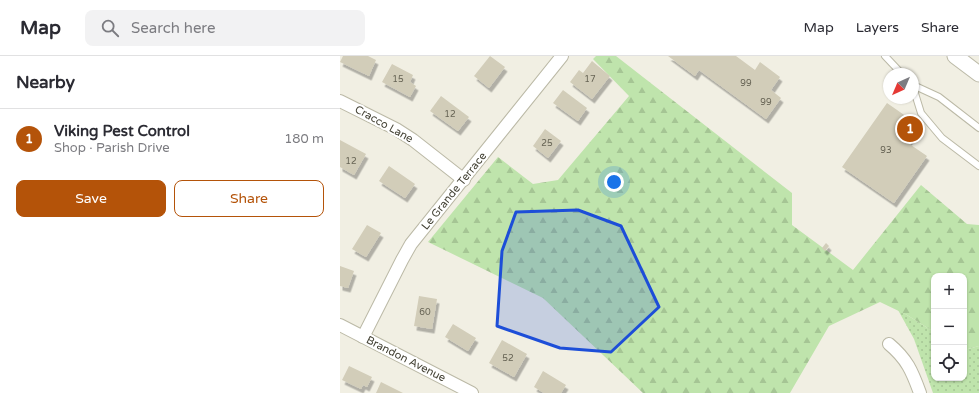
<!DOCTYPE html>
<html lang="en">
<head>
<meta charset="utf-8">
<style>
  body { margin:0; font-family:"Varela Round",sans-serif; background:#f2f2f3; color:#2b2b33 }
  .controls { position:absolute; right:12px; bottom:12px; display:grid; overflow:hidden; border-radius:8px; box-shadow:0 1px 3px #0004 }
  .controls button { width:36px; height:36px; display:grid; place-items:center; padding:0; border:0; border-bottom:1px solid #e1e1e2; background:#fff; color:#2b2b33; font:20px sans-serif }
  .compass { position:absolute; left:543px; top:12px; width:36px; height:36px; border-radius:50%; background:#fff; box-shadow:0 1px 3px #0004; rotate:224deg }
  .you { position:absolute; left:274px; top:126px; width:14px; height:14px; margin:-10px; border:3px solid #fff; border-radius:50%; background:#1a73e8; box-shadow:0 0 0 6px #1a73e833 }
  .badge { display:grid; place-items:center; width:26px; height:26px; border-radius:50%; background:#b45309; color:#fff; font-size:13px; font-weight:700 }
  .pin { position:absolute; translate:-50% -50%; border:2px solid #fff; box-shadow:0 1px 4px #0006 }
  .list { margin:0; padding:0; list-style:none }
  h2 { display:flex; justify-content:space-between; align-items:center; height:52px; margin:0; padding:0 16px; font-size:17px }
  h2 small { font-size:13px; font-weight:400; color:#7c7c81 }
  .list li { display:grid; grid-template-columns:26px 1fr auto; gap:12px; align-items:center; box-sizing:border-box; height:60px; padding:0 16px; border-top:1px solid #e1e1e2 }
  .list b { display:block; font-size:15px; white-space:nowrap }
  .list p { margin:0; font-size:13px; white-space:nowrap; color:#7c7c81 }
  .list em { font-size:13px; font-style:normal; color:#7c7c81 }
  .actions { display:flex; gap:8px; padding:12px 16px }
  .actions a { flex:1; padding:9px 0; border:1px solid #b45309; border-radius:8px; text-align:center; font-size:14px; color:#b45309 }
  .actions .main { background:#b45309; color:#fff }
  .icon { flex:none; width:22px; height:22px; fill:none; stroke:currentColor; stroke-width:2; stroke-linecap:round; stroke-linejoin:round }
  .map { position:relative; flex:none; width:639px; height:337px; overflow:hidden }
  header { display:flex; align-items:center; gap:24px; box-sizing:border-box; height:56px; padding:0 20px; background:#fff; border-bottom:1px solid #e1e1e2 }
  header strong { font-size:19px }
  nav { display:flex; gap:22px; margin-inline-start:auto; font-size:14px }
  .search { width:280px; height:36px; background:#f2f2f3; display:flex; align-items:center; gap:10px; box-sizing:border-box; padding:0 14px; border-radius:8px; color:#7c7c81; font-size:15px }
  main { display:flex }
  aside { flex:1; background:#fff }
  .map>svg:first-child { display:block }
  .grass { fill:url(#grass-dots) }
  .forest { fill:url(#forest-firs) }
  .building { fill:#d2cdb9; filter:url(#shadow) }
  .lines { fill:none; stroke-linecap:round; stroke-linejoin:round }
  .service-casing { stroke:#bbb9a6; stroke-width:8 }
  .minor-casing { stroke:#bbb9a6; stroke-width:14 }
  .tertiary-casing { stroke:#bbb9a6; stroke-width:17 }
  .service { stroke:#fff; stroke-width:6 }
  .minor { stroke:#fff; stroke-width:12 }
  .tertiary { stroke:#fff; stroke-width:15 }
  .marked { fill:#1d4ed8; fill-opacity:0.2; stroke:#1d4ed8; stroke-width:3; stroke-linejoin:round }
  .labels { text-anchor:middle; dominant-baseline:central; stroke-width:4; stroke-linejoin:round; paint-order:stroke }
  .number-label { font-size:9px; fill:#666354 }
  .street-label { font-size:11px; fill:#424033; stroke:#fff }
</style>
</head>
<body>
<header>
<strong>Map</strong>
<div class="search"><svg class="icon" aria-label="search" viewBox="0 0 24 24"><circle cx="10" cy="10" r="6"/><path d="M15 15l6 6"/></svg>Search here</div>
<nav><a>Map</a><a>Layers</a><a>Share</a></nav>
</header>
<main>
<aside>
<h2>Nearby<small></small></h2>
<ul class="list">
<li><span class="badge">1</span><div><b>Viking Pest Control</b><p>Shop · Parish Drive</p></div><em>180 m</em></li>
</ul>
<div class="actions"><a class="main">Save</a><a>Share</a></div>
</aside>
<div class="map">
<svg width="639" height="337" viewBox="0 0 639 337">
  <defs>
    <pattern id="grass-dots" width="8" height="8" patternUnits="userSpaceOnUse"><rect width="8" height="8" fill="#bfe4ac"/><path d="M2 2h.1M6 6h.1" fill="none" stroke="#a5c594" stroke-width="1.8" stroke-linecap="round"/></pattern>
    <pattern id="forest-firs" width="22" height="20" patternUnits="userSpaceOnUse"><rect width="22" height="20" fill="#bfe4ac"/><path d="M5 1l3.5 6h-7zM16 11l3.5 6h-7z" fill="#a5c594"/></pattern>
    <filter id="shadow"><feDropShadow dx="2.5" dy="4.5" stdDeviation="0" flood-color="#0004"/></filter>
  </defs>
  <rect width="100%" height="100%" fill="#f1efe3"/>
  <polygon class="grass" points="558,254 567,259 594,276 594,322 624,322 624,294 639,290 639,337 593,337 574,283"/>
  <polygon class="forest" points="256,0 276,0 452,137 452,169 513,214 581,129 627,168 639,169 639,290 624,294 624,220 594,220 594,276 567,259 540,246 489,270 450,337 303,337 203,242 88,186 158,101 193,128 218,124 289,40 253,3"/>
  <g class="building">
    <polygon points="3,0 28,0 36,4 29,20 0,6"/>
    <polygon points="150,0 165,11 149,32 134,20"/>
    <polygon points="328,0 396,0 415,14 420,6 440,21 431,34 441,42 426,63 359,14 355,20"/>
    <polygon points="252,5 270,20 252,43 230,26 239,14 243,17"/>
    <polygon points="52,8 73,19 70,26 76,30 70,41 42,26"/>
    <polygon points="223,34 247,52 238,65 213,47"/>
    <polygon points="101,40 129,61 118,75 90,55"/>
    <polygon points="547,47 580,70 568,87 587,100 554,147 502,111"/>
    <polygon points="205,73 221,85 208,102 193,90"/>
    <polygon points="0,84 26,98 14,119 0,111"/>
    <polygon points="49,110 75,128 65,142 39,125"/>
    <polygon points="27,169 41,177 26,201 12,193"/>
    <polygon points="486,187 489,190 485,195 482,192"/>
    <polygon points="0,210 14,215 8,232 0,230"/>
    <polygon points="79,240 97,243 92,273 74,270"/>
    <polygon points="113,268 136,282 128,295 105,281"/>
    <polygon points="162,284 187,298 174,321 149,307"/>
    <polygon points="9,310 32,321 27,331 23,329 21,333 2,324"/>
    <polygon points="203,315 226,329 221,337 204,337 194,331"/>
    <polygon points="41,326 63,337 36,337"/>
  </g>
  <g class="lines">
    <g class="service-casing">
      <g id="service">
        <polyline points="545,0 562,18"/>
        <polyline points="573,29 599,41 639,72"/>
        <polyline points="573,31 581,57 602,82 639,110"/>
      </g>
    </g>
    <g class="minor-casing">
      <g id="minor">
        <polyline points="0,45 56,73 73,84 124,124"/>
        <polyline points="0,269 132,337"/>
        <polyline points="23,281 62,204 71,188 222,0"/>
        <path d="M549,288C567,303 572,315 580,337"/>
      </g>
    </g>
    <g class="tertiary-casing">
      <polyline id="tertiary" points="615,0 639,18"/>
    </g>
    <use href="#service" class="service"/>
    <use href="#minor" class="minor"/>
    <use href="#tertiary" class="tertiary"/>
  </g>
  <path class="marked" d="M238,154L281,170L319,251L271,296L220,292L157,270L162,195L176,156Z"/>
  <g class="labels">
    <g class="number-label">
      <text x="58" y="23">15</text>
      <text x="250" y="23">17</text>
      <text x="406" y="27">99</text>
      <text x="426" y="46">99</text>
      <text x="110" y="58">12</text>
      <text x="207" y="87">25</text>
      <text x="546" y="94">93</text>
      <text x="11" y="105">12</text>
      <text x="85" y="256">60</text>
      <text x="168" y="302">52</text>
    </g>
    <g class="street-label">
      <text transform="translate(44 68) rotate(29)">Cracco Lane</text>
      <text transform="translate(114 135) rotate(-51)">Le Grande Terrace</text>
      <text transform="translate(66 303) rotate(27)">Brandon Avenue</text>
    </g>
  </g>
</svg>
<div class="controls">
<button>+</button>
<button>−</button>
<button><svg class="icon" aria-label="locate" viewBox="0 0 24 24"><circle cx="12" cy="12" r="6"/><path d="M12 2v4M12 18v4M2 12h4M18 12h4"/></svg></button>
</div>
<svg class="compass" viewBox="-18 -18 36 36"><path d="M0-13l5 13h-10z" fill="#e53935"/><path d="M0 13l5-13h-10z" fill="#7c7c81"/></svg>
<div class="you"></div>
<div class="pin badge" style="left:570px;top:73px">1</div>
</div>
</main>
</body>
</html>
